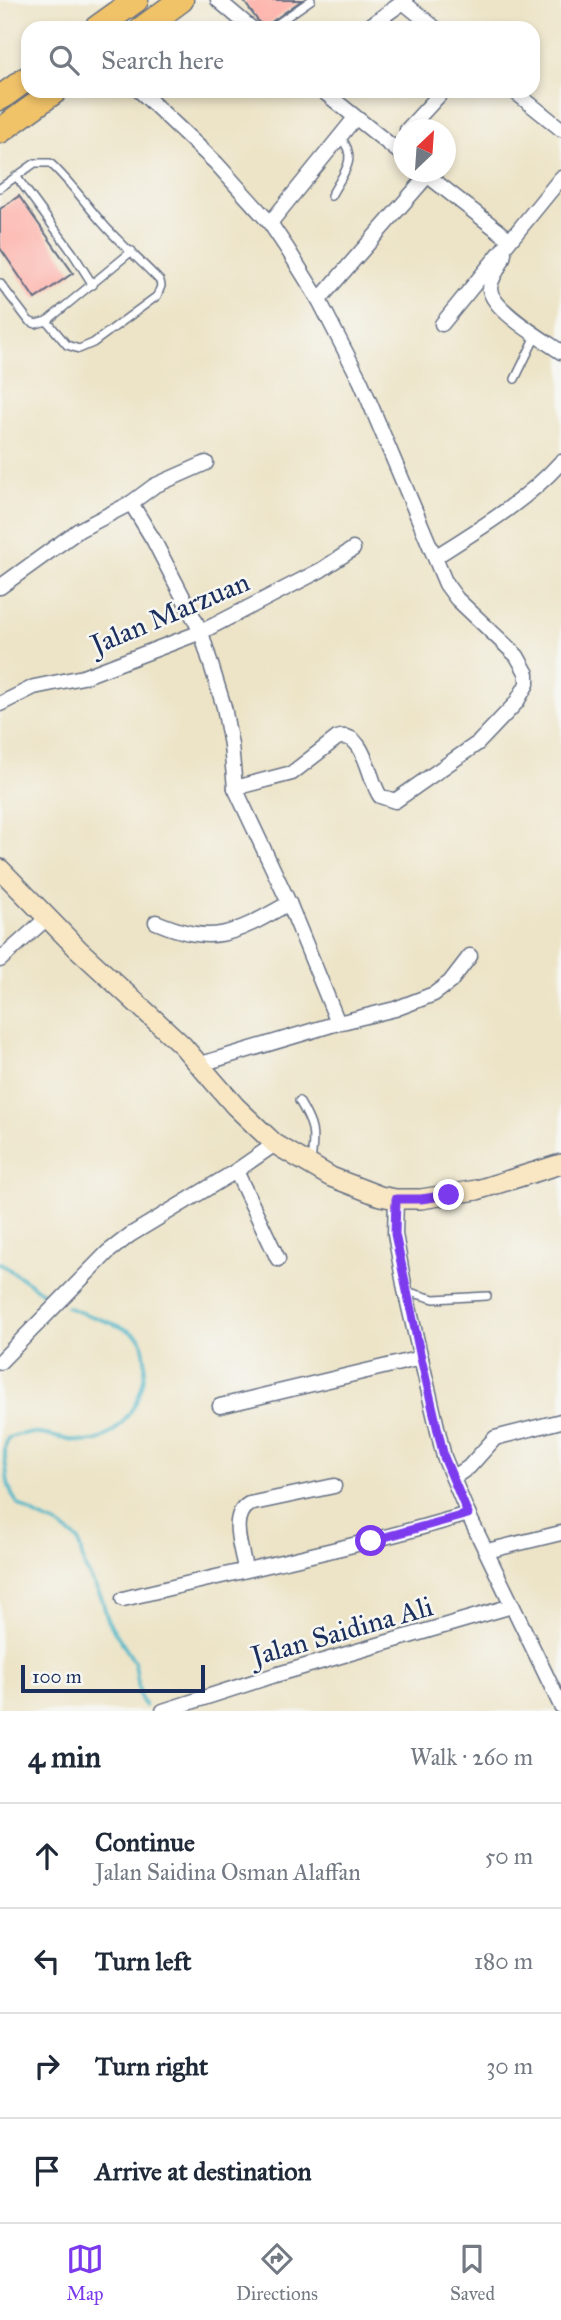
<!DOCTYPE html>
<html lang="en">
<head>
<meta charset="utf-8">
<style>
  body { margin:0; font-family:"IM FELL Great Primer",serif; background:#f2f2f3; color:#1f2937 }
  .compass { position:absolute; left:393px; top:119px; width:63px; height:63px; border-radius:50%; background:#fff; box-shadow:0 4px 10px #0003; rotate:25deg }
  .scale { position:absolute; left:21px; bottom:18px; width:184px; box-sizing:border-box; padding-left:7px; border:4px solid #1b2f5e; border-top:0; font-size:19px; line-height:24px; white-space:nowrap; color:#1b2f5e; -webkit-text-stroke:5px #f6f6f2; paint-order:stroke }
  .stop { position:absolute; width:21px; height:21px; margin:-16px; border:5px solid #7c3aed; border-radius:50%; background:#fff }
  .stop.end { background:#7c3aed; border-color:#fff; box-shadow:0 2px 7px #0008 }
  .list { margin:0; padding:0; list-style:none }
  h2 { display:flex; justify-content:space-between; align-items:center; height:91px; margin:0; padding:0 28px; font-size:30px }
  h2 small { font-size:23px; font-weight:400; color:#747a83 }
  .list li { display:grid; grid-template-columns:46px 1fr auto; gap:21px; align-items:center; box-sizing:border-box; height:105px; padding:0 28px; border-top:2px solid #e0e1e3 }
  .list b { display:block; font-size:26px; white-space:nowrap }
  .list p { margin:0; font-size:23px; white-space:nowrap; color:#747a83 }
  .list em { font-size:23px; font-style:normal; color:#747a83 }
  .icon { flex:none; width:38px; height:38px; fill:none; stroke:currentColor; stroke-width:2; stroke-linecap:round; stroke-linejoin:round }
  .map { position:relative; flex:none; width:561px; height:1711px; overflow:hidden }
  .search { position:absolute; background:#fff; box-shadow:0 4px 10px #0003; left:21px; right:21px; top:21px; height:77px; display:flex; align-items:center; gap:18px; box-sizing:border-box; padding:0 24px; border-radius:21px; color:#747a83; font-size:26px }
  .sheet { height:511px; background:#fff }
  nav { display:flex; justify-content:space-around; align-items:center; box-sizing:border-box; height:98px; border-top:2px solid #e0e1e3; background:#fff; font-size:19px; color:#747a83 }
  nav a { display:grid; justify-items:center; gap:4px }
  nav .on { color:#7c3aed }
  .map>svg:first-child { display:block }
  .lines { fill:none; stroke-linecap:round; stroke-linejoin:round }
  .stream { stroke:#4bb6c8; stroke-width:3.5 }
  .building { fill:#feaba3 }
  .lane-casing { stroke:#646e83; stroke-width:10 }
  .street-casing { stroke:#646e83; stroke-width:17 }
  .secondary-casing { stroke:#646e83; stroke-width:22 }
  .highway-casing { stroke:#646e83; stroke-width:27 }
  .lane { stroke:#fff; stroke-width:7 }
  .street { stroke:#fff; stroke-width:14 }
  .secondary { stroke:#f9e7c3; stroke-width:19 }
  .highway { stroke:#f1c369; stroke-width:24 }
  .route { stroke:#7c3aed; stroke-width:9 }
  .labels { text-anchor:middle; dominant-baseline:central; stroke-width:5; stroke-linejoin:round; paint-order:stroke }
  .street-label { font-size:28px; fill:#1b2f5e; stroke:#f6f6f2 }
</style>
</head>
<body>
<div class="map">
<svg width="561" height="1711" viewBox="0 0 561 1711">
  <rect width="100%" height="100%" fill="#f6f6f2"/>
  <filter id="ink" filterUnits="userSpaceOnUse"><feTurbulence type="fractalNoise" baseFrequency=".0143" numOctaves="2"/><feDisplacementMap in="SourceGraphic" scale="14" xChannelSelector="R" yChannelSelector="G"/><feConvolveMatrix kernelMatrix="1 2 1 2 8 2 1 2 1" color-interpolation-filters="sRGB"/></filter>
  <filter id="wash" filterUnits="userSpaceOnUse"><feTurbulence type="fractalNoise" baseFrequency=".00686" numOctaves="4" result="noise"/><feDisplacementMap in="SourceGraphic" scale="28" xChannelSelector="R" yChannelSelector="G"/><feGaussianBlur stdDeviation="1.57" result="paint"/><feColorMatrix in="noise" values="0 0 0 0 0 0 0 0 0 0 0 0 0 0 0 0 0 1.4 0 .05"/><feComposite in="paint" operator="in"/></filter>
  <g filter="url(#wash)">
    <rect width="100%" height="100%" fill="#ede4c7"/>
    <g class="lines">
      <g class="stream">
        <polyline points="0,1263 49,1297"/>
        <path d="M67,1307C91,1318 120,1322 141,1339C148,1362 146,1381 136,1402C133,1409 129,1414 124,1420C86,1468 52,1419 8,1438L5,1448V1460L8,1483L12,1495L18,1504L39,1517L60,1526L78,1540L85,1568L102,1599L108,1621L135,1663L140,1697L145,1706"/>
      </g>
    </g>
    <g id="blocks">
      <g class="building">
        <polygon points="243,0 302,0 263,28"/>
        <polygon points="19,196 73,273 35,299 0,248 0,209"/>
      </g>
    </g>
  </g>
  <g filter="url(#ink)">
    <use href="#blocks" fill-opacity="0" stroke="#646e83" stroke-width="2"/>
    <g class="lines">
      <g class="lane-casing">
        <g id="lane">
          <polyline points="271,28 311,0"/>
          <polyline points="16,176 72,252 93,285"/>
          <path d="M0,188L35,163H50C71,182 86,205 105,226C122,245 142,262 160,281L161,286L157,296L93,343L79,349L67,345L47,321L132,251"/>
          <path d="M331,196C342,174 360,159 340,137"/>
          <polyline points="0,283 29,321 36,324 47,321"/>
          <polyline points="515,379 536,336"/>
          <path d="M299,1101C314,1126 315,1132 311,1162"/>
          <polyline points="406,1291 434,1299 487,1296"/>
        </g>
      </g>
      <g class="street-casing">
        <g id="street">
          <polyline points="218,0 251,28"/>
          <polyline points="403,2 435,28"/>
          <polyline points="367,28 406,0"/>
          <path d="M140,91L216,163L270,223L288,250L319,300L361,382L446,584L457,599L517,656L527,674V684L516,703L478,743L395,801L380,796C368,779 365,729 337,738L292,773L235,788"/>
          <polyline points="323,91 404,156"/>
          <polyline points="514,91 561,129"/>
          <polyline points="407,130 443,91"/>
          <polyline points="423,172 509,239"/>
          <polyline points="270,223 355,118"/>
          <path d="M504,253C503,266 490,276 490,289C492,310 544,340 561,352"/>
          <polyline points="319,300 428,175"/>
          <polyline points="442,324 561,178"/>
          <polyline points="131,503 154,541 201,632 224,707 231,745 235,788 289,903 338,1023"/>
          <path d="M435,557C479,529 526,501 561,462"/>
          <polyline points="0,587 79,530 131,503 154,486 206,463"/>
          <polyline points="0,704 34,687 83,677 201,632 321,570 353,549"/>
          <path d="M156,922C215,947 236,933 289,903"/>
          <polyline points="0,960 47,918"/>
          <polyline points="201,1064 338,1023 395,1009 434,994 450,982 470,956"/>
          <polyline points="236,1171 278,1259"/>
          <polyline points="396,1199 395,1234 405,1290 444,1457 468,1514 561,1706"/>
          <polyline points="0,1362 108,1252 130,1235 236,1171 275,1144"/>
          <polyline points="220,1406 421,1358"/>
          <polyline points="453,1478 469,1467 495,1438 561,1421"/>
          <polyline points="487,1551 561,1533"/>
          <path d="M245,1569C242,1549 228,1516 249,1504L334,1486"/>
          <path d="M123,1599C238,1571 354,1548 468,1514"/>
          <polyline points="163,1711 275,1675 512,1606"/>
        </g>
      </g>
      <g class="secondary-casing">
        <polyline id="secondary" points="0,869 78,949 182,1045 235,1106 259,1129 275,1144 331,1177 380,1196 396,1199 421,1199 477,1190 561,1164"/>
      </g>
      <g class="highway-casing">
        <g id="highway">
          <polyline points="97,28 136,0"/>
          <polyline points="143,28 181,0"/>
          <polyline points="0,98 28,78"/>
          <polyline points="0,131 55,91"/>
        </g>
      </g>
      <use href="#lane" class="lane"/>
      <use href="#street" class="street"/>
      <use href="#secondary" class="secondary"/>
      <use href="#highway" class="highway"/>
    </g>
  </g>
  <g class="lines" filter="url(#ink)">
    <polyline class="route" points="371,1541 468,1514 444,1457 421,1358 395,1234 396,1199 421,1199 449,1195"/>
  </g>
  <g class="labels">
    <g class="street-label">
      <text transform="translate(170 613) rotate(-23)">Jalan Marzuan</text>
      <text transform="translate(342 1631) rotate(-16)">Jalan Saidina Ali</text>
    </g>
  </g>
</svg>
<svg class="compass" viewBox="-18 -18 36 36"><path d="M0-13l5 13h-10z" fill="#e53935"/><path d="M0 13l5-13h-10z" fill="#747a83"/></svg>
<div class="scale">100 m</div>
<div class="stop" style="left:371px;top:1541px"></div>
<div class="stop end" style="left:449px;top:1195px"></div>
<div class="search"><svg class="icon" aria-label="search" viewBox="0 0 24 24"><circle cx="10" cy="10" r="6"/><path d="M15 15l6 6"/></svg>Search here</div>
</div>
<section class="sheet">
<h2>4 min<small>Walk · 260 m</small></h2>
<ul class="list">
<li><svg class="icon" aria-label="ahead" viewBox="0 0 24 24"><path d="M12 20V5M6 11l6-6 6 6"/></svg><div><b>Continue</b><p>Jalan Saidina Osman Alaffan</p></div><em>50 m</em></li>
<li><svg class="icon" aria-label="left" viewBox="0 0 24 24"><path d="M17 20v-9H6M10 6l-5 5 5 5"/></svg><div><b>Turn left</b></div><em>180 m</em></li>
<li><svg class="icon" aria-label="right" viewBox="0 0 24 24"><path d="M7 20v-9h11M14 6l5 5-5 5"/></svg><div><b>Turn right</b></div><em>30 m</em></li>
<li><svg class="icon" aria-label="arrive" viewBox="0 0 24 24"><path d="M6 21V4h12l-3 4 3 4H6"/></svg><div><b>Arrive at destination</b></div></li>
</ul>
</section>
<nav>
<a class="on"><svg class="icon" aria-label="map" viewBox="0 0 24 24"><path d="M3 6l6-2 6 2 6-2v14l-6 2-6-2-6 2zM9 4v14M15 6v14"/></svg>Map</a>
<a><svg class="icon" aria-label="directions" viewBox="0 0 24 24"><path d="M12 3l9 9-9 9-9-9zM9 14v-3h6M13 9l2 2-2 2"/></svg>Directions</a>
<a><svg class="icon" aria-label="saved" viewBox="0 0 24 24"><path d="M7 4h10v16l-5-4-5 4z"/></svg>Saved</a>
</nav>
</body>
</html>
